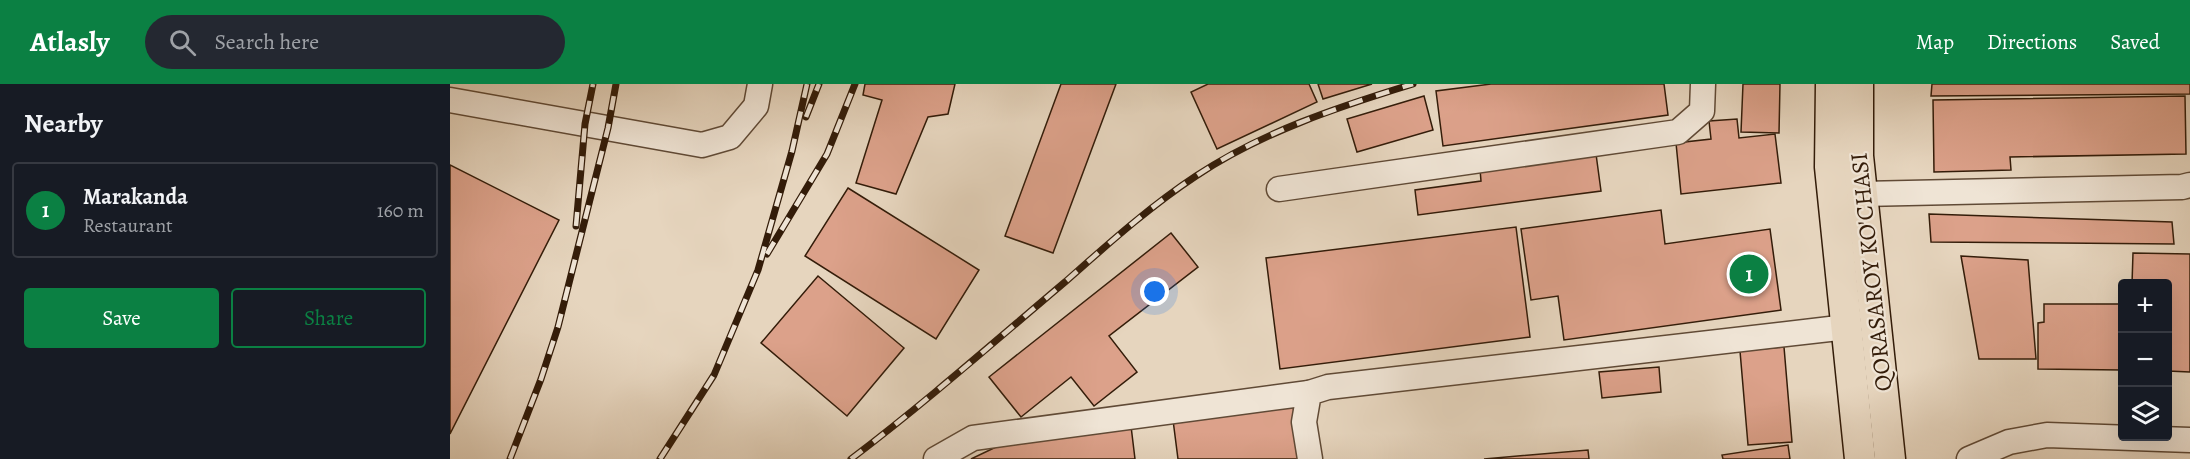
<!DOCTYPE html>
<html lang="en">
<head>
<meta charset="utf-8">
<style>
  body { margin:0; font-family:Alegreya,serif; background:#242831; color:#f1f3f6 }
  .controls { position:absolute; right:18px; bottom:18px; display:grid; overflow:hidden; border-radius:6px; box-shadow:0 6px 24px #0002 }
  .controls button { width:54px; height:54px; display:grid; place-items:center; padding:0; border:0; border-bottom:2px solid #363941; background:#171b24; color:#f1f3f6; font:30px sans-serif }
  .you { position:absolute; left:705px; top:208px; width:21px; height:21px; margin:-15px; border:4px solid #fff; border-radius:50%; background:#1a73e8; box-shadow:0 0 0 9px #1a73e833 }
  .badge { display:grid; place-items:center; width:39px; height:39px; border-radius:50%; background:#0b8043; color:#fff; font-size:20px; font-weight:700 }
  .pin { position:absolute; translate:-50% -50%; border:3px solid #fff; box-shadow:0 2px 6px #0006 }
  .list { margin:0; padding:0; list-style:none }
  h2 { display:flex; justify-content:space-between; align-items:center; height:78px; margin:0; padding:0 24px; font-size:26px }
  h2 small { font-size:20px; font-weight:400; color:#9ea1a6 }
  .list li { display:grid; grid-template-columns:39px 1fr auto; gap:18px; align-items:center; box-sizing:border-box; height:96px; margin:0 12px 12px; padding:0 12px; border:2px solid #363941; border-radius:6px }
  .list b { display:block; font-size:22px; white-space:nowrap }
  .list p { margin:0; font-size:20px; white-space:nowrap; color:#9ea1a6 }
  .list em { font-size:20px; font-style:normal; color:#9ea1a6 }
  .actions { display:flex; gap:12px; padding:18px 24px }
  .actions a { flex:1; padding:14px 0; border:2px solid #0b8043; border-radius:6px; text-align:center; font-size:21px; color:#0b8043 }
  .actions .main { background:#0b8043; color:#fff }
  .icon { flex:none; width:33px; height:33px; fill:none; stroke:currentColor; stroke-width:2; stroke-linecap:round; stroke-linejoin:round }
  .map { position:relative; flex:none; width:1740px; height:375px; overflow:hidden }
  header { display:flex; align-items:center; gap:36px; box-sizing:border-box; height:84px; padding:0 30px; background:#0b8043; color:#fff }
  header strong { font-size:28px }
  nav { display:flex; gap:33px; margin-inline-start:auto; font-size:21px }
  .search { width:420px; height:54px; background:#242831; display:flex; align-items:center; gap:15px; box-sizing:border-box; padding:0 21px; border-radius:33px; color:#9ea1a6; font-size:22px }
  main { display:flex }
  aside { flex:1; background:#171b24 }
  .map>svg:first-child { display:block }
  .building { fill:#dca18a; stroke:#331c09; stroke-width:1.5 }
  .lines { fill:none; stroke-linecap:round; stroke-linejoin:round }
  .minor-casing { stroke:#604a36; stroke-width:27 }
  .major-casing { stroke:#331c09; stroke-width:33 }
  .minor { stroke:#efe4d5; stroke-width:24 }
  .major { stroke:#e6d5be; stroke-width:30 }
  .rail-casing { stroke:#331c09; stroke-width:7 }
  .rail { stroke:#efe4d5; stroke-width:4.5; stroke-dasharray:14; stroke-linecap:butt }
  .labels { text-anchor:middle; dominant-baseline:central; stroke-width:4.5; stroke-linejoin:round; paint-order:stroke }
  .street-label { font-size:24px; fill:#331c09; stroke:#efe4d5 }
</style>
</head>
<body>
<header>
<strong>Atlasly</strong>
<div class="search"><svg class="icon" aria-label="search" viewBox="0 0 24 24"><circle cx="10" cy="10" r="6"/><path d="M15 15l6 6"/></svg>Search here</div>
<nav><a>Map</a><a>Directions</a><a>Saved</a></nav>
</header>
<main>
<aside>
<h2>Nearby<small></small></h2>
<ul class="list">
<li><span class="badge">1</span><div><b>Marakanda</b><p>Restaurant</p></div><em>160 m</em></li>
</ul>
<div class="actions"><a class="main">Save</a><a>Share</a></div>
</aside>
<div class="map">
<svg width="1740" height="375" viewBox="0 0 1740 375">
  <rect width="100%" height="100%" fill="#e6d5be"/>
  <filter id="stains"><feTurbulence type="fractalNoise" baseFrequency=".00333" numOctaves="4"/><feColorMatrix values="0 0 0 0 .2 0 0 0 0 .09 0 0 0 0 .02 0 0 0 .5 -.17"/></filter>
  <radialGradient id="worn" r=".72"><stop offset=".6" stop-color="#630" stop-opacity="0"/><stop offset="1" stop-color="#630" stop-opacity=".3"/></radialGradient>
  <g class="building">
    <polygon points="415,0 505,0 498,30 478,33 446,110 406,99 432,16 413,11"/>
    <polygon points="611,0 666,0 603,169 555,152"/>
    <polygon points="758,0 859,0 867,18 767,65 741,8"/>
    <polygon points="868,0 922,0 873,15"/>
    <polygon points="1041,0 1214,0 1218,31 993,62 986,7"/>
    <polygon points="1293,0 1330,0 1329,49 1291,48"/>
    <polygon points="1482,0 1740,0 1740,10 1481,12"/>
    <polygon points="974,12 983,46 907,68 897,35"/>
    <polygon points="1735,12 1736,70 1560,73 1561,86 1484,88 1483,16"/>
    <polygon points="1287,35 1289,54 1325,50 1331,99 1231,110 1226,59 1261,55 1259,37"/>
    <polygon points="1146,70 1151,107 968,131 965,106 1031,97 1030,85"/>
    <polygon points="0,81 109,136 0,350"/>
    <polygon points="398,104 529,186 486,255 355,172"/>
    <polygon points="1211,126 1215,160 1320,145 1331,226 1114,256 1108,212 1081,216 1071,145"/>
    <polygon points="1479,130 1722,138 1724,160 1481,158"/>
    <polygon points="1066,143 1080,253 830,285 816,174"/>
    <polygon points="721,149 748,183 659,252 687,288 644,322 621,293 571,333 539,293"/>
    <polygon points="1683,169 1740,170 1740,288 1718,287 1718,200 1682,200"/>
    <polygon points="1511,172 1578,176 1586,275 1529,275"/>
    <polygon points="368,192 454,264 397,332 311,259"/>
    <polygon points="1594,220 1672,220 1672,286 1588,285 1588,239 1594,238"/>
    <polygon points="1334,263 1342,358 1298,361 1290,267"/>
    <polygon points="1209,283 1211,308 1152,314 1149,288"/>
    <polygon points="843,321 850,375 728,375 723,336"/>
    <polygon points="681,342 685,375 521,375 546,363"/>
    <polygon points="1338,361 1340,375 1273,375 1272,371"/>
    <polygon points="1138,366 1139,375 1034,375"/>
  </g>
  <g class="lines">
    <g class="minor-casing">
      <g id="minor">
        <polyline points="0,16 252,61 280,53 306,22 310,0"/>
        <polyline points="829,105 1228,48 1252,27 1253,0"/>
        <polyline points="1412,110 1732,103 1740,101"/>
        <polyline points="486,375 523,354 859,309"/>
        <polyline points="860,375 854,338 859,309 878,303 1397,243"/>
        <polyline points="1519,375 1559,358 1597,351 1740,356"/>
      </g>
    </g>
    <g class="major-casing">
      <g id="major">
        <polyline points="1381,0 1380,83 1410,375"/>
        <polyline points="1408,0 1408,72 1440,375"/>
      </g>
    </g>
    <use href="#minor" class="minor"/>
    <use href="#major" class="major"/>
    <g class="rail-casing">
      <g id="rail">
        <polyline points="356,33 369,0"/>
        <polyline points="126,142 135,40 143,0"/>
        <polyline points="317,170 377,70 405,0"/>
        <polyline points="60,375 91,295 108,243 158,44 166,0"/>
        <polyline points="210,375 264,291 308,186 342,67 357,0"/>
        <path d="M401,375C475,319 544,258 615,198C657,161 699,123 746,92C812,48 888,23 963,0"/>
      </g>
    </g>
    <use href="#rail" class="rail"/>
  </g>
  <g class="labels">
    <g class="street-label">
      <text transform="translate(1421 188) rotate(-96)">QORASAROY KO'CHASI</text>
    </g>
  </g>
  <rect width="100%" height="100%" filter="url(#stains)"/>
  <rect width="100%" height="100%" fill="url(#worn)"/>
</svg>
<div class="controls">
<button>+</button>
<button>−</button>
<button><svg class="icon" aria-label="layers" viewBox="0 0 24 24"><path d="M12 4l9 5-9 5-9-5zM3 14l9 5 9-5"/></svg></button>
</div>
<div class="you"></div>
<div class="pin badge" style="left:1299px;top:190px">1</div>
</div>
</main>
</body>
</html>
